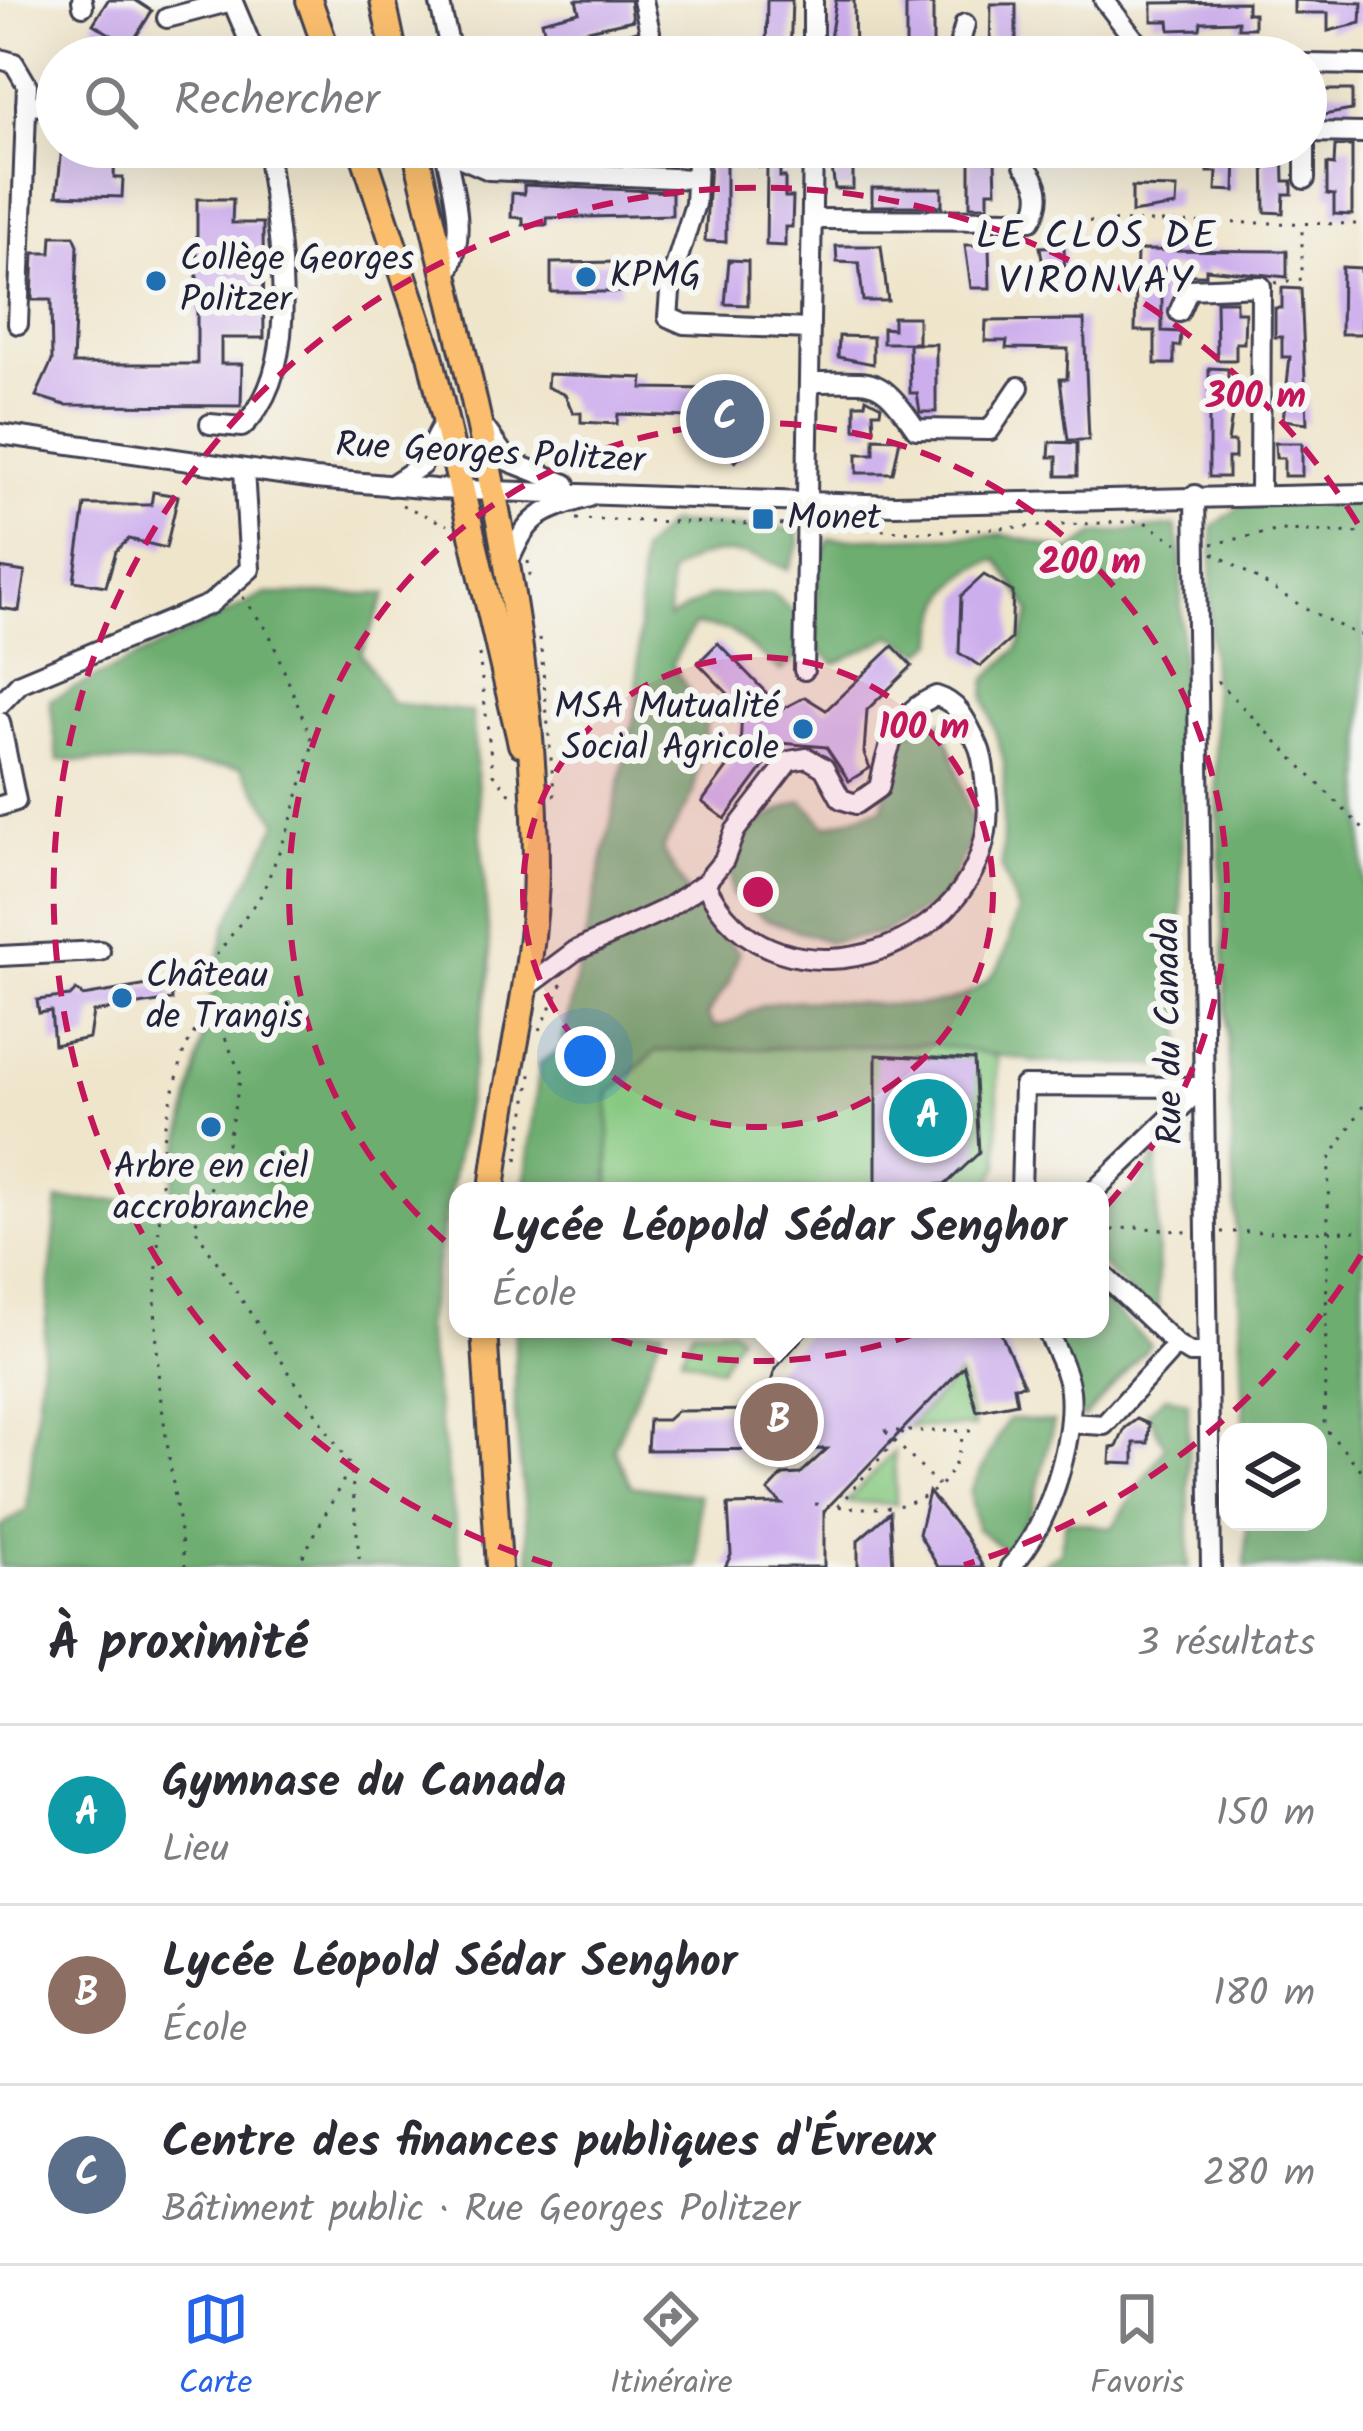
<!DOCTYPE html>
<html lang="fr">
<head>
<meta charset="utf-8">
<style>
  body { margin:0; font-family:Kalam,sans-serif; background:#f2f2f3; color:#2b2b33 }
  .controls { position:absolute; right:36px; bottom:36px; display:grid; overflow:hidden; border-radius:24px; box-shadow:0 12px 48px #0002 }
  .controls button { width:108px; height:108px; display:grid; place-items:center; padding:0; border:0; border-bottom:3px solid #e1e1e2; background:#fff; color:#2b2b33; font:60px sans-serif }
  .you { position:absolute; left:585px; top:1056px; width:42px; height:42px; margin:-30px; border:9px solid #fff; border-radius:50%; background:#1a73e8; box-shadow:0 0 0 18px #1a73e833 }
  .badge { display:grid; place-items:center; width:78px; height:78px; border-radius:50%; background:#2563eb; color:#fff; font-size:39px; font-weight:700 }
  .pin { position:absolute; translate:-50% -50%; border:6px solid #fff; box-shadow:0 3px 12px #0006 }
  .popup { position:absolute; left:449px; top:1182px; width:660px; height:156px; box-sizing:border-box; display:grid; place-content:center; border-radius:24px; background:#fff; filter:drop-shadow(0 3px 9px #0005); font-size:39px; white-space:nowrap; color:#7c7c81 }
  .popup b { font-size:45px; color:#2b2b33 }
  .popup::after { content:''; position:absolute; left:50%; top:100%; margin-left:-24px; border:24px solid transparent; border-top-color:#fff }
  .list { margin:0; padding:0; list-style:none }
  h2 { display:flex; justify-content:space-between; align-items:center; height:156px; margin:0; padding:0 48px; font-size:51px }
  h2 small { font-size:39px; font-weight:400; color:#7c7c81 }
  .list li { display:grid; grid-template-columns:78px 1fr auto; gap:36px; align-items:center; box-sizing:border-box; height:180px; padding:0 48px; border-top:3px solid #e1e1e2 }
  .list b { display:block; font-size:45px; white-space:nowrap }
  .list p { margin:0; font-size:39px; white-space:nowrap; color:#7c7c81 }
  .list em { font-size:39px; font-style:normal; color:#7c7c81 }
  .icon { flex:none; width:66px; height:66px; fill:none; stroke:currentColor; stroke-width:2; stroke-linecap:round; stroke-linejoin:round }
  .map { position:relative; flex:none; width:1363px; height:1567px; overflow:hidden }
  .search { position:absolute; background:#fff; box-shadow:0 12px 48px #0002; left:36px; right:36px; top:36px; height:132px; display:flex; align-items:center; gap:30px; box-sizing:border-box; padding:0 42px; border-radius:66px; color:#7c7c81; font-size:45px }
  .sheet { height:696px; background:#fff }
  nav { display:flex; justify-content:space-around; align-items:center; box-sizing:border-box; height:168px; border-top:3px solid #e1e1e2; background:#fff; font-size:33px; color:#7c7c81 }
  nav a { display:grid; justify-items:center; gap:6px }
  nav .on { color:#2563eb }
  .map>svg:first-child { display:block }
  .green { fill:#87c981; stroke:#54765e; stroke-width:3 }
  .forest { fill:#6dad6f; stroke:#486855; stroke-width:3 }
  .building { fill:#cdaeed }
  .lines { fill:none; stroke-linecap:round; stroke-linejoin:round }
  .minor-casing { stroke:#413f51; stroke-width:24 }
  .major-casing { stroke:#413f51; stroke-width:30 }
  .path { stroke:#413f51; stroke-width:3; stroke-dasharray:3 9; stroke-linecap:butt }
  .minor { stroke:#fff; stroke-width:18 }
  .major { stroke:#fabe6e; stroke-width:24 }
  .ring { fill:none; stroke:#c2185b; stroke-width:6; stroke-dasharray:21 15 }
  .poi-dot { fill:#1f6fb2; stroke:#f6f6f2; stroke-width:4.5 }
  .labels { text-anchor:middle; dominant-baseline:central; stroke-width:12; stroke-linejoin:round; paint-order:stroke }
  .poi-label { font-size:36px; fill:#22223b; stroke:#f6f6f2; text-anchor:start }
  .street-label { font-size:36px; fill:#22223b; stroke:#f6f6f2 }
  .neighbourhood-label { font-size:39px; letter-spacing:3px; fill:#22223b; stroke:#f6f6f2 }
  .centre { fill:#c2185b; stroke:#f6f6f2; stroke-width:6 }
  .ring-label { font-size:36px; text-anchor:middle; font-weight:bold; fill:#c2185b; stroke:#f6f6f2; stroke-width:12; stroke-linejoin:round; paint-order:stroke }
</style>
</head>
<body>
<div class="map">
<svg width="1363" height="1567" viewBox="0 0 1363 1567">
  <rect width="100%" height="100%" fill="#f6f6f2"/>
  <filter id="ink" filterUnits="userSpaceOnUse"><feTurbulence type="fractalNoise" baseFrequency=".00833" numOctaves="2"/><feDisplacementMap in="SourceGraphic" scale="24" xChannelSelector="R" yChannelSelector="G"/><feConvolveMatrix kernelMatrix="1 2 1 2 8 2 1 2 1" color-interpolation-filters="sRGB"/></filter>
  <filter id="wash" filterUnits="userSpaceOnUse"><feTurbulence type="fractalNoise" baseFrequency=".004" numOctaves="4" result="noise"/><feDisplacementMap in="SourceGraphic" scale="48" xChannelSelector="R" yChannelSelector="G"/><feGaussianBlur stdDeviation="2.7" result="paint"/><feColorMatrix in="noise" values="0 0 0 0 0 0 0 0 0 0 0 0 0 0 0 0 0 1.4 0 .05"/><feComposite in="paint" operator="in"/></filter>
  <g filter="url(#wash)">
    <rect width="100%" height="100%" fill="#efe5cb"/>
    <g class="green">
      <polygon points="930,1044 979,1049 997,1058 999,1165 986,1191 609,1191 609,1094 656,1051"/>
      <polygon points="693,1329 731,1329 739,1335 720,1369 681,1357"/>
      <polygon points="959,1375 974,1427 908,1427"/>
      <polygon points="894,1452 896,1504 846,1502"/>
    </g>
    <g class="forest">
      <polygon points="1363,497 1363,1567 1245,1567 1247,1522 1318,1522 1318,1432 1245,1432 1210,628 1213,526 1248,501"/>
      <path d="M669,523L798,529L799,545L788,570C747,549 707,544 670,574L668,619L708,596L773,594L799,617L797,658L781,671L729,630L694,625L672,664L707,720L693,795L662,850L702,916L739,952L729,982L707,1015L714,1026C738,1025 743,1012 763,1006C828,985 946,1035 995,972C1007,957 1011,929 1018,911L1002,869L1004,761L985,698L986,680L1018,648L1031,612L998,560C957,569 937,601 936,642L923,652L892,636L835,664L815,646L818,569L829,539L1006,535L1070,551L1095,534L1175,526L1181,553L1182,1045L1176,1061L1162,1066L1039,1062L930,1044L656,1051L609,1094V1191H524L540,1063L561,1049L637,704L641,552Z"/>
      <polygon points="266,594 386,594 361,654 391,703 472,712 491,970 425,1327 462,1567 0,1567 0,1527 27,1509 58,1200 169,1201 226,926 278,822 241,767 58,760 50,700"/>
      <path d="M943,721L975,832L944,898L881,934L829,942L765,919L732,895C723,844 758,817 803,801L826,826L883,808L894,734Z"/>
      <polygon points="1157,1154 1158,1320 1100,1263 1100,1213 1137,1187"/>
      <polygon points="1100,1297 1150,1345 1084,1418 1077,1414 1053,1329 1100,1329"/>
      <polygon points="515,1329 663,1329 614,1448 631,1486 699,1495 699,1567 531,1567 515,1415"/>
      <polygon points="1166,1396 1188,1402 1189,1567 1038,1567 1060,1552 1066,1520 1112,1528 1165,1447 1147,1412"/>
      <polygon points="1008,1419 1054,1422 1032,1510 1006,1551 977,1529 970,1492"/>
    </g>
    <g id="blocks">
      <g class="building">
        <polygon points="108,0 135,0 152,11 130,46 93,24"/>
        <polygon points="576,0 630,0 633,20 584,31 590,57 550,57 542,21 579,12"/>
        <polygon points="767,0 792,0 790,57 766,57"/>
        <polygon points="836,0 854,0 855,57 836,57 836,46 829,46"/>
        <polygon points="1294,0 1362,3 1361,23 1328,31 1328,13 1294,13"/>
        <polygon points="1247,2 1247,13 1254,13 1254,28 1238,28 1238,21 1201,22 1200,29 1170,30 1169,21 1152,21 1152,3"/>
        <polygon points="933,4 933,55 906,57 906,5"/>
        <polygon points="991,4 1016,4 1016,57 990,55"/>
        <polygon points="1318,90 1352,90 1352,110 1318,116"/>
        <polygon points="1335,146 1352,146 1352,215 1334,214 1334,195 1327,194 1327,164 1334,165"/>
        <polygon points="62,147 115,147 114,178 123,178 122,197 57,195"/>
        <polygon points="760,147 780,147 780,177 785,177 785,197 793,197 792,227 785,227 785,246 766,245 767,167 760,167"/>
        <polygon points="829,147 853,147 853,189 835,189"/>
        <polygon points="970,147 988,147 988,161 995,161 996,191 988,191 988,206 970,206"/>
        <polygon points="1209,147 1236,147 1235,191 1216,190 1217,172 1208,172"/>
        <polygon points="1264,147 1283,147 1284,181 1292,181 1292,194 1284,194 1283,213 1265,212"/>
        <polygon points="710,163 726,163 726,242 705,241"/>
        <polygon points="524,185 672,192 672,215 547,218 547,225 523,225 523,218 511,217 512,193 524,194"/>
        <polygon points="1132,187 1177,188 1176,206 1132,213"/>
        <rect x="872" y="188" width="70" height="18"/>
        <polygon points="197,199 233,199 232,223 263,223 264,338 221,338 221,364 242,364 241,406 65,405 36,396 52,361 51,300 32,300 34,253 51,253 52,236 74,236 78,245 73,364 197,364"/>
        <polygon points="965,245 989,245 990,288 971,288"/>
        <polygon points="836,246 881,246 888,301 863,301 859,263 837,262"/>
        <polygon points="1064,246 1065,289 1047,289 1040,247"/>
        <polygon points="1137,250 1287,251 1287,277 1206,269 1206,275 1191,275 1192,269 1162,268 1162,331 1181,332 1180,346 1174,346 1174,364 1155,364 1155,331 1135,331"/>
        <polygon points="729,260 748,261 748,305 725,304"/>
        <polygon points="621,262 620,292 551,292 551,263"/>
        <polygon points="1342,267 1361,268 1362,334 1341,334"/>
        <polygon points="1282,288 1301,289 1307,423 1283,420 1290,357 1282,357 1282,337 1275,337 1275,308 1282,308"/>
        <polygon points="1216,301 1236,301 1236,312 1245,312 1244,343 1236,343 1236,360 1217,360"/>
        <polygon points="893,317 918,317 918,343 883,343 883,328 893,329"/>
        <polygon points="1084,320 1089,440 1068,440 1060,379 1067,379 1068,349 1006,348 1007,341 985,341 986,321"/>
        <polygon points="839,336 873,337 873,364 838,357"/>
        <polygon points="909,344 936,344 936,412 920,412 917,393 910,393"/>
        <polygon points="1209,368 1228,369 1228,387 1236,387 1228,442 1235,442 1235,458 1228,458 1228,477 1209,477"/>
        <polygon points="548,374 643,378 642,388 712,389 764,436 735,462 702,427 711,418 618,414 617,424 581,422 581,413 573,413 565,395 547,387"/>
        <polygon points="866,398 881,406 880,412 873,412 874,430 855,429 855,404 865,404"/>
        <polygon points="874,438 900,439 893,473 857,473 857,454 874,454"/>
        <polygon points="1050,442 1077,443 1077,476 1057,476 1057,457 1049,457"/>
        <polygon points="1275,443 1302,443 1302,476 1284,476 1284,458 1276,458"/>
        <polygon points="153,492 178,496 166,548 129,539 116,551 106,586 74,581 85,505 151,505"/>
        <polygon points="0,568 25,572 19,611 0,608"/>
        <polygon points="984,575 1013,592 1011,639 981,666 959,653 961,596"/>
        <polygon points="718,643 782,709 805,697 826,710 893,646 912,666 867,710 864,753 870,768 849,781 826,747 781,743 725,819 702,802 740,750 742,708 698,663"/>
        <polygon points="148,985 171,986 172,1000 93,1012 89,1038 54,1045 51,1011 39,1013 37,1000 70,996 76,990 83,996"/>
        <polygon points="876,1055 974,1060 979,1153 946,1184 876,1188"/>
        <polygon points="810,1329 999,1329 1024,1385 1014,1386 1017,1403 977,1411 964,1366 824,1511 824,1567 725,1567 731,1555 728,1505 782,1504 768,1491 783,1475 800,1474 827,1449 647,1450 649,1420 667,1420 677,1411 763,1410 775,1369"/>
        <polygon points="1137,1419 1149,1424 1148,1443 1134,1443 1134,1464 1110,1463 1111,1447 1117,1447 1125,1428"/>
        <polygon points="929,1492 965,1536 983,1567 938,1567 919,1534"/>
        <polygon points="890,1512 893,1567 858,1567 858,1540"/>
      </g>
    </g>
  </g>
  <g filter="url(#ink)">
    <use href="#blocks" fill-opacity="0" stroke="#413f51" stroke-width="3"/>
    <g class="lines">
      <g class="minor-casing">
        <g id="minor">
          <polyline points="82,0 83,6"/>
          <polyline points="232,0 256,57"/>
          <polyline points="439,0 452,57"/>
          <polyline points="643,0 650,32 645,40 647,57"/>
          <polyline points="813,0 813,57"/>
          <polyline points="1104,0 1148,57"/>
          <polyline points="167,18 232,1"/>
          <polyline points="611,57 613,47 645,40"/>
          <polyline points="956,57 965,24"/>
          <polyline points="0,59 14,63 27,85 18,324"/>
          <polyline points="1306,64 1363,65"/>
          <polyline points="26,105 57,106"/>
          <polyline points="1306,132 1363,133"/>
          <polyline points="1128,147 1131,154 1182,156 1187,147"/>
          <polyline points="1305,147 1305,179"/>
          <polyline points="445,151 489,170 695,179"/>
          <polyline points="492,151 645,156 658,147"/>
          <polyline points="697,162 695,204 671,280 668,317 684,324 809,329"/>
          <path d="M813,219L1031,220C1044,199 1040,182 1024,165"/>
          <path d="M444,280C469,239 454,192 444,147"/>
          <polyline points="1179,312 1189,289 1261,286 1260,493"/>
          <path d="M812,382C876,382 878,374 916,429L990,430L1019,387"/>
          <path d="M210,424L242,427C308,366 276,226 267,147"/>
          <polyline points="484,427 508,461 566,484"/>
          <polyline points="0,434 315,479 435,489 895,505 1363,494"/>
          <polyline points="390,486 422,465 443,423"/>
          <polyline points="1195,495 1211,1567"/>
          <path d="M507,566C528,515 538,512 589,497"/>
          <polyline points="804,670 813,147"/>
          <polyline points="0,704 20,683 210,604 250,569 244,470"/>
          <polyline points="0,722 16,801 0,806"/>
          <polyline points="0,956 100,951"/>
          <path d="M527,987L575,951L664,910L705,883C772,1029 1009,947 986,788C984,773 984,757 977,743C967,723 960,703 936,696C894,713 888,748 879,788L856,804L841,799L824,768L807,758L789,761L735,831L724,860L705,883"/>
          <polyline points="1021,1191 1024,1086 1202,1087"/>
          <polyline points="1094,1191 1202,1087"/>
          <polyline points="1100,1272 1177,1345 1190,1353 1207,1353"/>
          <polyline points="1070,1423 1104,1425 1168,1354"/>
          <path d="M1010,1567C1047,1531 1075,1442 1070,1391C1067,1370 1055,1348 1046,1329"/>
        </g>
      </g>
      <g class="major-casing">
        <g id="major">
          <polyline points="309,0 329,57"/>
          <polyline points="383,0 395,57"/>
          <polyline points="361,147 430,355 521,744"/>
          <path d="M415,147C469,381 536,625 536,866C536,977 503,1081 492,1191"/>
          <polyline points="484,1329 499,1567"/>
        </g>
      </g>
      <g class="path">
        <polyline points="1053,221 1363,224"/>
        <polyline points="1275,283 1302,279 1302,226"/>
        <polyline points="402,505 447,525"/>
        <polyline points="576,519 788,525"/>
        <polyline points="822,526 918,532 1143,521 1177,543"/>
        <polyline points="1212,544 1281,530 1363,533"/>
        <path d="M1213,553C1264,581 1309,615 1363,636"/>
        <polyline points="528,561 531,581"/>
        <polyline points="540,638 555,802"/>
        <polyline points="479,654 493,774 514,798"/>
        <polyline points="1217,681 1363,829"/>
        <polyline points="211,1005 241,1075 225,1154 194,1227 351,1467 360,1567"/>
        <polyline points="540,1030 564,980"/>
        <polyline points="1363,1106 1329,1161 1324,1427 1363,1472"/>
        <polyline points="517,1160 532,1069"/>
        <polyline points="1100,1232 1135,1227 1187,1232"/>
        <polyline points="1221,1232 1363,1231"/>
        <polyline points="884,1431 979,1431"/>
        <polyline points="886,1432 938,1485"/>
        <path d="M815,1504C881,1512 953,1517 963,1431"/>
        <polyline points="838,1506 904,1431"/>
        <polyline points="185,1567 159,1387 155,1305 164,1128 184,1051 210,1004 215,957 262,894 289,827 313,743 269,633 242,596"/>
        <polyline points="297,1567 350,1468"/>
      </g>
      <use href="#minor" class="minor"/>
      <use href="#major" class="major"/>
    </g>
  </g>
  <circle cx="758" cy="892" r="235" fill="#c2185b" fill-opacity=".12"/>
  <g class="ring">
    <circle cx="758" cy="892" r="235"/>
    <circle cx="758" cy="892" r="469"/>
    <path d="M1361 1255A704 704 0 0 1 964 1565M552 1565A704 704 0 1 1 1361 529"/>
  </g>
  <g class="poi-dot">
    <circle cx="586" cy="277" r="12"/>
    <circle cx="156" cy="281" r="12"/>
    <rect x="751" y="507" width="24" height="24" rx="6"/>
    <circle cx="803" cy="729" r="12"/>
    <circle cx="122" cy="998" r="12"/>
    <circle cx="211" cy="1127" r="12"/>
  </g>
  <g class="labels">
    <g class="poi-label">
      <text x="180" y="260">Collège Georges<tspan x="180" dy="41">Politzer</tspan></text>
      <text x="610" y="277">KPMG</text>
      <text x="787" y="519">Monet</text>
      <text x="779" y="708" text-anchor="end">MSA Mutualité<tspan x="779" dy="41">Social Agricole</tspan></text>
      <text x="146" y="977">Château<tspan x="146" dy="41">de Trangis</tspan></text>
      <text x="211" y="1168" text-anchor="middle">Arbre en ciel<tspan x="211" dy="41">accrobranche</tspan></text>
    </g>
    <g class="street-label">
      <text transform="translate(490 454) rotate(3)">Rue Georges Politzer</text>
      <text transform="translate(1170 1031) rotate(-91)">Rue du Canada</text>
    </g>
    <g class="neighbourhood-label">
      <text x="1097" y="238">LE CLOS DE<tspan x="1097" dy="45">VIRONVAY</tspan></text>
    </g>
  </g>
  <circle cx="758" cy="892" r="18" class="centre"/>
  <g class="ring-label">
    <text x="1256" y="407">300 m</text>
    <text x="1090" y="573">200 m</text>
    <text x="924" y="738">100 m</text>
  </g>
</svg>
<div class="controls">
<button><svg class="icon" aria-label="layers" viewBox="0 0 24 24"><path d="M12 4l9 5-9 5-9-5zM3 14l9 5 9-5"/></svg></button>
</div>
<div class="you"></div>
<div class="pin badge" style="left:928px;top:1118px;background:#0f9aa8">A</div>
<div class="pin badge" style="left:779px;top:1422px;background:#8d6e63">B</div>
<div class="popup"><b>Lycée Léopold Sédar Senghor</b>École</div>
<div class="pin badge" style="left:725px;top:419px;background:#5c6f8a">C</div>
<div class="search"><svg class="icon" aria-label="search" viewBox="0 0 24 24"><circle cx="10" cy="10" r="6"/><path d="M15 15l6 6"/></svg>Rechercher</div>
</div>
<section class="sheet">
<h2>À proximité<small>3 résultats</small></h2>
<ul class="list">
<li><span class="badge" style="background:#0f9aa8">A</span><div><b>Gymnase du Canada</b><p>Lieu</p></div><em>150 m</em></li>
<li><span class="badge" style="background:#8d6e63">B</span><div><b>Lycée Léopold Sédar Senghor</b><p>École</p></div><em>180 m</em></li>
<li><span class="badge" style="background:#5c6f8a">C</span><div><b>Centre des finances publiques d'Évreux</b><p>Bâtiment public · Rue Georges Politzer</p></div><em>280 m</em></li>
</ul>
</section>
<nav>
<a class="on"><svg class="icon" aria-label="map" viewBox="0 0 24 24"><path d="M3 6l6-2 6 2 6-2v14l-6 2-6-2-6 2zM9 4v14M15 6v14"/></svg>Carte</a>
<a><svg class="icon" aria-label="directions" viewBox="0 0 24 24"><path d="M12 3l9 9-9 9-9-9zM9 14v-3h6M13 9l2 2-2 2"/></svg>Itinéraire</a>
<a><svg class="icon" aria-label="saved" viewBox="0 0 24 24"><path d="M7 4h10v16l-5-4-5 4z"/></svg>Favoris</a>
</nav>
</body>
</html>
